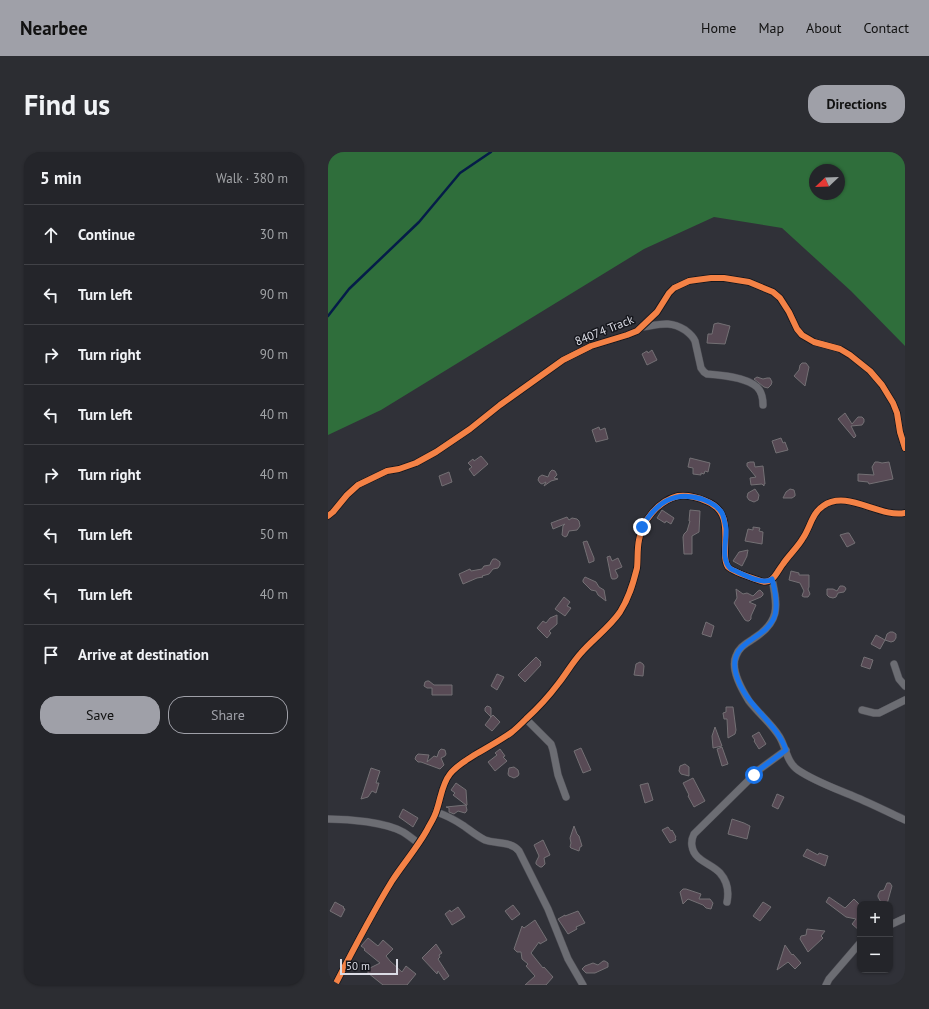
<!DOCTYPE html>
<html lang="en">
<head>
<meta charset="utf-8">
<style>
  body { margin:0; font-family:"PT Sans",sans-serif; background:#2c2d32; color:#f1f3f6 }
  .controls { position:absolute; right:12px; bottom:12px; display:grid; overflow:hidden; border-radius:8px; box-shadow:0 1px 3px #0004 }
  .controls button { width:36px; height:36px; display:grid; place-items:center; padding:0; border:0; border-bottom:1px solid #414247; background:#24252a; color:#f1f3f6; font:20px sans-serif }
  .compass { position:absolute; left:481px; top:12px; width:36px; height:36px; border-radius:50%; background:#24252a; box-shadow:0 1px 3px #0004; rotate:247deg }
  .scale { position:absolute; left:12px; bottom:10px; width:58px; box-sizing:border-box; padding-left:4px; border:2px solid #dbdce5; border-top:0; font-size:11px; line-height:14px; white-space:nowrap; color:#dbdce5; -webkit-text-stroke:3px #16171d; paint-order:stroke }
  .stop { position:absolute; width:12px; height:12px; margin:-9px; border:3px solid #1a73e8; border-radius:50%; background:#fff }
  .stop.end { background:#1a73e8; border-color:#fff; box-shadow:0 1px 4px #0008 }
  .list { margin:0; padding:0; list-style:none }
  h2 { display:flex; justify-content:space-between; align-items:center; height:52px; margin:0; padding:0 16px; font-size:17px }
  h2 small { font-size:13px; font-weight:400; color:#a3a5a8 }
  .list li { display:grid; grid-template-columns:26px 1fr auto; gap:12px; align-items:center; box-sizing:border-box; height:60px; padding:0 16px; border-top:1px solid #414247 }
  .list b { display:block; font-size:15px; white-space:nowrap }
  .list em { font-size:13px; font-style:normal; color:#a3a5a8 }
  .actions { display:flex; gap:8px; padding:12px 16px }
  .actions a { flex:1; padding:9px 0; border:1px solid #9fa0a8; border-radius:16px; text-align:center; font-size:14px; color:#9fa0a8 }
  .actions .main { background:#9fa0a8; color:#111 }
  .icon { flex:none; width:22px; height:22px; fill:none; stroke:currentColor; stroke-width:2; stroke-linecap:round; stroke-linejoin:round }
  .map { position:relative; flex:none; width:577px; height:833px; overflow:hidden; border-radius:16px }
  header { display:flex; align-items:center; gap:24px; box-sizing:border-box; height:56px; padding:0 20px; background:#9fa0a8; color:#111 }
  header strong { font-size:19px }
  nav { display:flex; gap:22px; margin-inline-start:auto; font-size:14px }
  .intro { display:flex; align-items:center; justify-content:space-between; box-sizing:border-box; height:96px; padding:0 24px }
  h1 { margin:0; font-size:28px }
  .button { padding:10px 18px; border-radius:16px; background:#9fa0a8; color:#111; font-size:14px; font-weight:700 }
  main { display:flex; gap:24px; padding:0 24px }
  aside { flex:1; background:#24252a; border-radius:16px; box-shadow:0 1px 3px #0004 }
  .map>svg:first-child { display:block }
  .forest { fill:#2f6e3b; fill-rule:evenodd }
  .lines { fill:none; stroke-linecap:round; stroke-linejoin:round }
  .stream { stroke:#051c48; stroke-width:2.5 }
  .building { fill:#584a55; stroke:#737074 }
  .minor-casing { stroke:#4c4c53; stroke-width:8 }
  .minor { stroke:#6c6d73; stroke-width:7 }
  .cycleway-casing { stroke:#16171d; stroke-width:8 }
  .cycleway { stroke:#f48246; stroke-width:6 }
  .route { stroke:#1a73e8; stroke-width:5 }
  .labels { text-anchor:middle; dominant-baseline:central; stroke-width:3; stroke-linejoin:round; paint-order:stroke }
  .street-label { font-size:12px; fill:#dbdce5; stroke:#16171d }
</style>
</head>
<body>
<header>
<strong>Nearbee</strong>
<nav><a>Home</a><a>Map</a><a>About</a><a>Contact</a></nav>
</header>
<div class="intro"><h1>Find us</h1><a class="button">Directions</a></div>
<main>
<aside>
<h2>5 min<small>Walk · 380 m</small></h2>
<ul class="list">
<li><svg class="icon" aria-label="ahead" viewBox="0 0 24 24"><path d="M12 20V5M6 11l6-6 6 6"/></svg><div><b>Continue</b></div><em>30 m</em></li>
<li><svg class="icon" aria-label="left" viewBox="0 0 24 24"><path d="M17 20v-9H6M10 6l-5 5 5 5"/></svg><div><b>Turn left</b></div><em>90 m</em></li>
<li><svg class="icon" aria-label="right" viewBox="0 0 24 24"><path d="M7 20v-9h11M14 6l5 5-5 5"/></svg><div><b>Turn right</b></div><em>90 m</em></li>
<li><svg class="icon" aria-label="left" viewBox="0 0 24 24"><path d="M17 20v-9H6M10 6l-5 5 5 5"/></svg><div><b>Turn left</b></div><em>40 m</em></li>
<li><svg class="icon" aria-label="right" viewBox="0 0 24 24"><path d="M7 20v-9h11M14 6l5 5-5 5"/></svg><div><b>Turn right</b></div><em>40 m</em></li>
<li><svg class="icon" aria-label="left" viewBox="0 0 24 24"><path d="M17 20v-9H6M10 6l-5 5 5 5"/></svg><div><b>Turn left</b></div><em>50 m</em></li>
<li><svg class="icon" aria-label="left" viewBox="0 0 24 24"><path d="M17 20v-9H6M10 6l-5 5 5 5"/></svg><div><b>Turn left</b></div><em>40 m</em></li>
<li><svg class="icon" aria-label="arrive" viewBox="0 0 24 24"><path d="M6 21V4h12l-3 4 3 4H6"/></svg><div><b>Arrive at destination</b></div></li>
</ul>
<div class="actions"><a class="main">Save</a><a>Share</a></div>
</aside>
<div class="map">
<svg width="577" height="833" viewBox="0 0 577 833">
  <rect width="100%" height="100%" fill="#303138"/>
  <path class="forest" d="M0,0H577V194L523,139L454,76L386,65L316,97L53,258L0,283ZM487,18H511V42H487Z"/>
  <g class="lines">
    <polyline class="stream" points="0,164 21,137 91,70 132,21 163,0"/>
  </g>
  <g class="building">
    <polygon points="390,171 402,174 397,192 379,191 380,182 384,182 386,172"/>
    <polygon points="324,198 329,208 319,213 314,202 319,199 320,201"/>
    <polygon points="474,211 478,211 481,215 477,234 466,224 471,218 472,213"/>
    <polygon points="429,225 435,227 439,226 442,226 444,230 443,233 440,236 436,235 426,227"/>
    <polygon points="517,261 524,272 530,265 534,265 536,267 536,270 534,273 523,274 528,284 526,286 510,267"/>
    <polygon points="271,275 272,278 277,276 280,287 268,290 264,278"/>
    <polygon points="453,286 455,291 457,290 460,298 448,301 444,289"/>
    <polygon points="153,304 160,312 146,324 141,317 144,315 140,311 145,307 146,309"/>
    <polygon points="362,306 382,311 380,320 377,319 376,322 373,321 373,323 365,322 365,316 360,315"/>
    <polygon points="422,310 426,310 427,315 435,314 437,332 436,332 436,334 434,332 423,333 422,326 428,325 419,314 419,311"/>
    <polygon points="547,310 550,310 554,311 561,310 565,327 541,332 540,330 530,329 530,322 546,323 544,315"/>
    <polygon points="224,318 227,319 229,323 226,326 230,327 223,329 216,334 218,330 214,332 212,331 210,328 211,325 214,323 220,325 222,320"/>
    <polygon points="121,320 124,330 114,334 111,324"/>
    <polygon points="427,337 431,343 430,348 426,350 421,348 419,345 420,341"/>
    <polygon points="462,337 466,338 467,342 467,344 464,346 455,346 458,340"/>
    <polygon points="334,358 346,366 343,372 338,369 337,371 329,366"/>
    <polygon points="362,358 372,359 371,380 364,384 364,402 356,402 355,385 356,382 359,379 362,369 361,369"/>
    <polygon points="239,365 241,368 244,366 249,367 251,369 252,374 249,378 241,379 239,384 237,385 234,383 235,374 237,372 225,377 223,371"/>
    <polygon points="425,375 432,376 431,379 435,380 434,392 417,389 420,377 425,378"/>
    <polygon points="519,381 521,381 527,391 519,395 512,383"/>
    <polygon points="259,389 266,406 266,409 261,411 255,390"/>
    <polygon points="420,398 419,403 419,404 414,414 405,409 411,400"/>
    <polygon points="282,404 284,409 290,406 294,415 287,418 290,424 289,426 287,427 284,427 283,425 279,405"/>
    <polygon points="165,407 168,407 172,410 172,413 170,416 165,417 161,422 154,424 155,425 149,426 135,432 131,422 142,417 143,419 154,417 156,414 162,413 163,410"/>
    <polygon points="463,419 471,421 471,423 481,423 481,435 480,437 482,442 480,445 476,445 474,444 475,441 476,439 472,431 461,428"/>
    <polygon points="257,425 268,430 271,435 276,438 278,449 270,443 268,439 263,438 255,430 255,428"/>
    <polygon points="512,434 515,434 517,435 518,437 516,440 510,441 508,445 505,446 501,445 499,443 499,437 505,437 509,439"/>
    <polygon points="408,437 415,442 419,441 425,444 430,439 432,438 435,441 435,443 433,445 421,450 428,453 423,464 423,467 421,469 419,469 417,468 406,451 409,446"/>
    <polygon points="236,445 242,450 239,454 243,456 237,464 227,457"/>
    <polygon points="229,463 229,472 221,479 223,481 219,486 209,476 215,469 218,471 222,466"/>
    <polygon points="378,470 386,474 383,485 374,482"/>
    <polygon points="562,480 565,480 568,482 568,486 566,489 563,490 557,488 559,482"/>
    <polygon points="548,483 557,488 552,497 543,492"/>
    <polygon points="208,505 213,510 212,512 213,513 197,530 190,523"/>
    <polygon points="536,505 545,508 542,517 533,514"/>
    <polygon points="312,510 315,512 316,514 315,524 306,523 308,512"/>
    <polygon points="169,522 176,525 169,538 163,534"/>
    <polygon points="99,529 101,529 106,533 124,533 124,543 104,543 104,536 99,536 96,534 97,530"/>
    <polygon points="159,554 162,555 163,556 163,565 165,563 172,570 164,579 157,573 163,565 157,559 157,556"/>
    <polygon points="398,555 405,555 408,578 407,582 400,586 399,567 396,567 395,561 398,560"/>
    <polygon points="387,575 394,594 385,596 384,584"/>
    <polygon points="431,580 438,592 431,597 426,589 427,588 424,584"/>
    <polygon points="394,595 400,612 394,614 389,597"/>
    <polygon points="253,596 263,618 255,621 246,599"/>
    <polygon points="113,597 117,598 118,602 117,604 113,606 116,613 112,617 93,610 90,610 87,607 88,604 90,602 101,603 99,610 106,604 109,605 111,599"/>
    <polygon points="172,597 177,604 175,605 179,609 167,619 160,610 169,603 167,601"/>
    <polygon points="357,612 361,615 361,624 353,622 351,619 352,614"/>
    <polygon points="186,615 190,618 191,622 190,624 186,626 181,624 180,622 181,616"/>
    <polygon points="43,616 52,619 48,631 51,631 48,641 44,639 40,645 33,647"/>
    <polygon points="365,626 377,649 366,655 360,644 361,643 355,631"/>
    <polygon points="128,631 138,638 139,653 138,654 139,658 138,660 137,661 130,659 126,662 121,660 121,656 118,655 138,653 125,643 127,641 123,638"/>
    <polygon points="320,631 325,648 317,651 312,633"/>
    <polygon points="449,642 456,645 450,657 444,654"/>
    <polygon points="75,657 90,666 85,675 71,665"/>
    <polygon points="404,667 416,671 422,674 419,687 400,682"/>
    <polygon points="246,674 249,682 251,684 254,694 252,695 251,699 243,696 242,695 243,691 242,686"/>
    <polygon points="340,675 343,679 344,678 348,685 347,686 348,688 342,691 334,678"/>
    <polygon points="215,688 222,703 216,706 217,712 214,715 212,715 208,712 208,710 211,704 206,693"/>
    <polygon points="479,697 490,703 491,701 500,704 497,714 475,704"/>
    <polygon points="559,731 562,731 564,734 559,752 554,752 550,745 550,743 552,739 556,738"/>
    <polygon points="355,737 358,737 373,742 371,747 382,747 385,751 383,757 378,756 375,753 360,747 355,752 352,740"/>
    <polygon points="501,745 517,756 526,747 532,753 532,779 524,772 528,767 518,765 498,750"/>
    <polygon points="7,750 16,755 15,756 17,757 13,765 2,759"/>
    <polygon points="435,750 443,755 432,769 425,764"/>
    <polygon points="185,753 192,762 184,768 177,759"/>
    <polygon points="130,755 137,765 124,773 117,762 122,758 123,760"/>
    <polygon points="250,759 257,771 248,775 249,777 240,782 230,767 237,763 237,764"/>
    <polygon points="207,768 219,788 212,792 211,790 203,801 215,816 216,815 225,825 218,833 197,833 207,824 198,814 200,812 194,807 193,800 189,800 186,797 194,774 196,776"/>
    <polygon points="479,777 497,779 493,784 495,786 480,800 472,787 473,784 478,783"/>
    <polygon points="40,786 50,794 55,788 65,797 58,804 62,809 74,820 78,814 88,822 79,833 55,833 40,821 40,817 52,811 36,798 37,797 33,794"/>
    <polygon points="108,792 114,801 111,803 112,805 110,807 121,824 116,828 110,819 109,822 94,806"/>
    <polygon points="457,793 464,803 465,802 473,811 467,817 460,810 449,818"/>
    <polygon points="275,809 277,809 280,811 280,815 267,821 258,821 254,817 257,814 265,811 270,813"/>
  </g>
  <g class="lines">
    <g class="minor-casing">
      <g id="minor">
        <path d="M314,175C331,173 341,168 357,178C361,181 365,184 367,189L373,216L376,220L379,222C393,223 418,225 429,235C434,240 435,247 435,253"/>
        <polyline points="0,364 5,360 19,343 30,333 59,319 71,317 88,311 108,300 142,277 172,253 235,208 263,194 299,183 309,179 329,160 341,141 346,136 361,129 368,128 383,126 396,126 421,130 445,140 452,146 461,160 469,177 474,183 486,190 512,197 522,203 542,219 554,233 565,251 569,261 572,280 577,296"/>
        <path d="M444,427C450,455 452,470 425,487C418,492 411,495 408,504C402,517 414,538 421,549C430,561 443,571 451,584C458,594 458,610 470,618C486,629 506,636 525,644C542,651 560,660 577,668"/>
        <polyline points="566,512 571,527 577,534"/>
        <polyline points="534,558 546,561 551,561 577,548"/>
        <polyline points="198,567 223,592 225,598 230,623 238,645"/>
        <path d="M108,660C118,663 127,668 136,674C143,679 149,684 157,688C168,692 183,689 191,699L220,757L240,807L255,833"/>
        <path d="M0,667C21,667 57,670 75,680C80,683 85,687 90,691"/>
        <path d="M399,750C401,740 399,729 392,721C383,711 366,709 364,694C363,689 364,686 366,682L432,617L458,598"/>
        <polyline points="562,773 577,766"/>
        <path d="M7,833C25,798 43,763 64,729C75,712 89,696 99,678C102,672 107,665 109,657C113,645 114,632 122,622C129,613 139,608 148,602C160,595 173,588 184,580C189,576 194,571 198,567C210,556 221,544 230,532C238,522 244,511 253,501C265,487 281,476 292,460C301,446 305,432 309,416C310,407 309,397 311,388C314,369 330,349 350,344C359,343 369,345 378,349C402,358 397,380 397,401C397,406 397,411 400,415C404,419 424,426 430,428C435,430 439,431 444,427C448,424 451,417 455,412C461,403 470,395 475,386C482,376 484,361 495,354C519,337 551,366 577,361"/>
        <polyline points="498,833 501,827 532,791"/>
      </g>
    </g>
    <use href="#minor" class="minor"/>
    <g class="cycleway-casing">
      <g id="cycleway">
        <polyline points="0,364 5,360 19,343 30,333 59,319 71,317 88,311 108,300 142,277 172,253 235,208 263,194 299,183 309,179 329,160 341,141 346,136 361,129 368,128 383,126 396,126 421,130 445,140 452,146 461,160 469,177 474,183 486,190 512,197 522,203 542,219 554,233 565,251 569,261 572,280 577,296"/>
        <path d="M7,833C25,798 43,763 64,729C75,712 89,696 99,678C102,672 107,665 109,657C113,645 114,632 122,622C129,613 139,608 148,602C160,595 173,588 184,580C189,576 194,571 198,567C210,556 221,544 230,532C238,522 244,511 253,501C265,487 281,476 292,460C301,446 305,432 309,416C310,407 309,397 311,388C314,369 330,349 350,344C359,343 369,345 378,349C402,358 397,380 397,401C397,406 397,411 400,415C404,419 424,426 430,428C435,430 439,431 444,427C448,424 451,417 455,412C461,403 470,395 475,386C482,376 484,361 495,354C519,337 551,366 577,361"/>
      </g>
    </g>
    <use href="#cycleway" class="cycleway"/>
  </g>
  <g class="lines">
    <path class="route" d="M314,375C328,351 346,338 374,347C382,350 390,354 394,361C396,365 397,372 398,376C399,389 392,407 403,417C413,421 435,434 444,427C447,438 450,451 447,463C438,490 399,487 408,522C416,553 448,569 458,598L432,617L426,623"/>
  </g>
  <g class="labels">
    <g class="street-label">
      <text transform="translate(276 178) rotate(-22)">84074 Track</text>
    </g>
  </g>
</svg>
<div class="controls">
<button>+</button>
<button>−</button>
</div>
<svg class="compass" viewBox="-18 -18 36 36"><path d="M0-13l5 13h-10z" fill="#e53935"/><path d="M0 13l5-13h-10z" fill="#a3a5a8"/></svg>
<div class="scale">50 m</div>
<div class="stop" style="left:426px;top:623px"></div>
<div class="stop end" style="left:314px;top:375px"></div>
</div>
</main>
</body>
</html>
